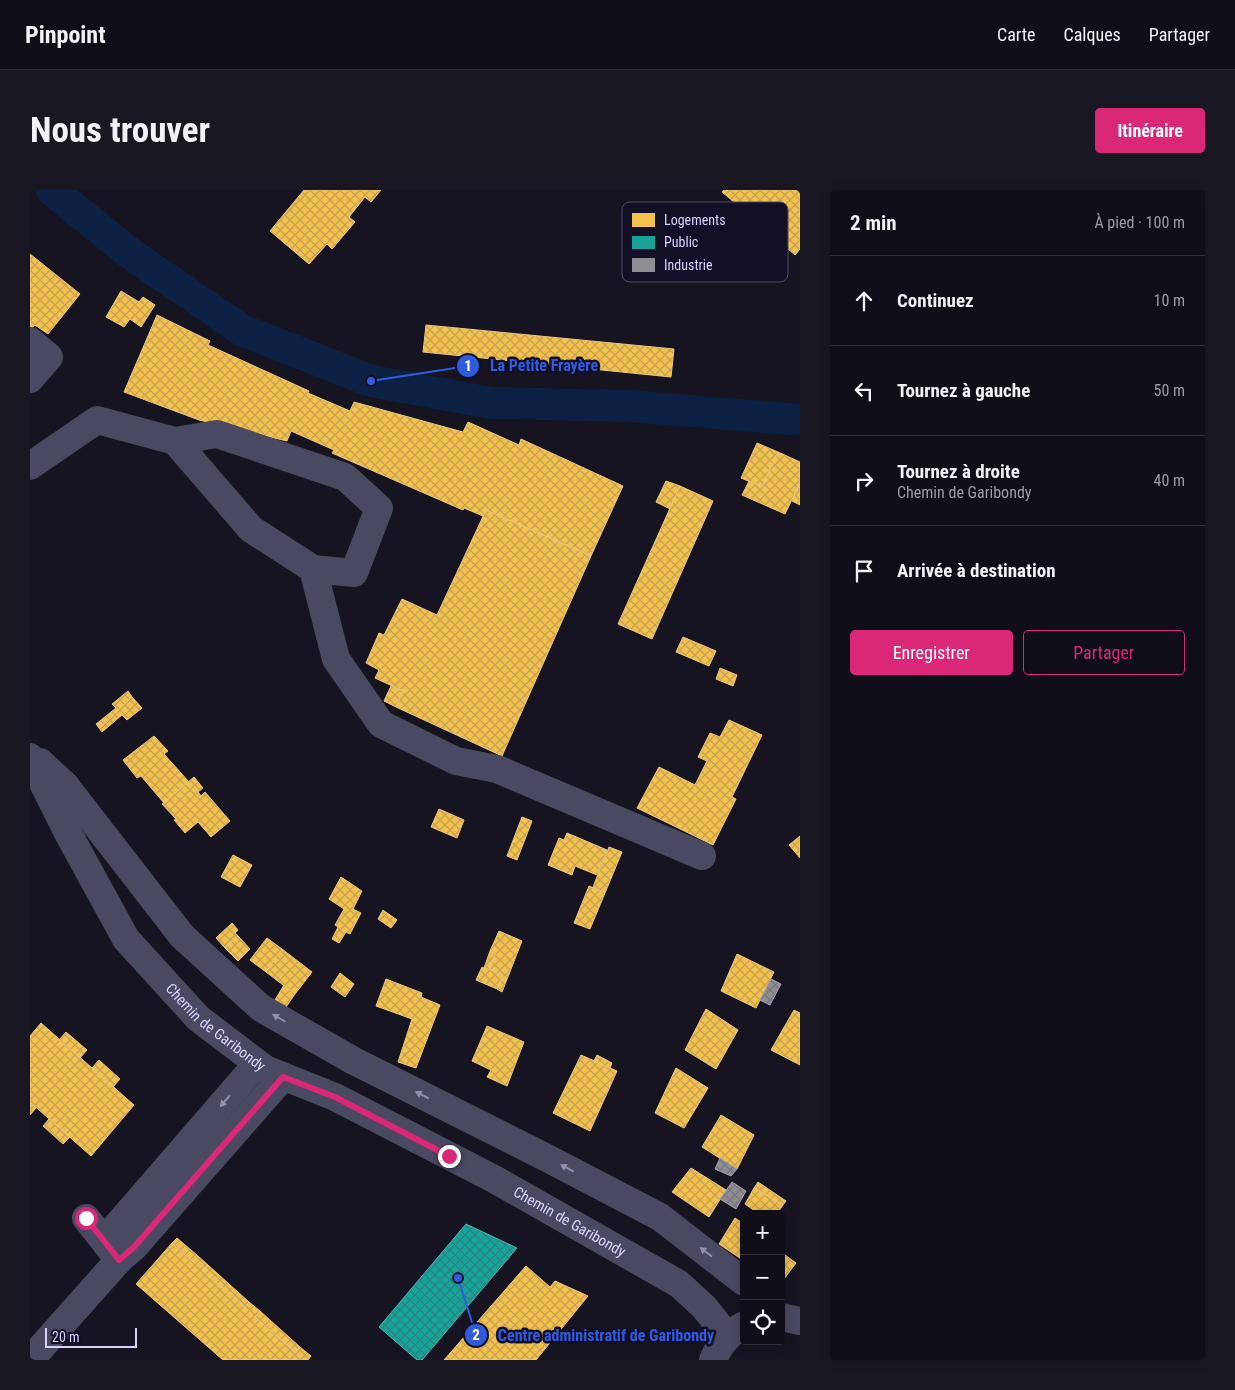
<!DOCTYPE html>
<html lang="fr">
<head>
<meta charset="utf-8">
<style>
  body { margin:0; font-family:"Roboto Condensed",sans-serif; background:#191822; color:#f1f3f6 }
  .controls { position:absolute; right:15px; bottom:15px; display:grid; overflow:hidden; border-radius:5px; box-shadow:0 2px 12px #0003 }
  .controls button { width:45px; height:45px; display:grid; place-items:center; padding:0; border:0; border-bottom:1px solid #302f38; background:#100f19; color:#f1f3f6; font:25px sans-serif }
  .scale { position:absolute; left:15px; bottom:12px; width:92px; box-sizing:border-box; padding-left:5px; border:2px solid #d9d4ff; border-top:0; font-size:14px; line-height:18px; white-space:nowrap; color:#d9d4ff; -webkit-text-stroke:4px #130f26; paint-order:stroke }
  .stop { position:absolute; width:15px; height:15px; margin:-11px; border:4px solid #db2777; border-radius:50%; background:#fff }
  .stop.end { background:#db2777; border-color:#fff; box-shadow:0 1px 5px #0008 }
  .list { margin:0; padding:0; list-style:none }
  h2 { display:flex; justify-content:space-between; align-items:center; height:65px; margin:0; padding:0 20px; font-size:21px }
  h2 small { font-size:16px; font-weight:400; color:#9c9ca2 }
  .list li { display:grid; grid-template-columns:32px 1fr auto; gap:15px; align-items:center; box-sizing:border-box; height:90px; padding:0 20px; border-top:1px solid #302f38 }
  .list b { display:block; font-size:19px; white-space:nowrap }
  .list p { margin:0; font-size:16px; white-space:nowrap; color:#9c9ca2 }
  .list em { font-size:16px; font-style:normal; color:#9c9ca2 }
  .actions { display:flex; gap:10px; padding:15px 20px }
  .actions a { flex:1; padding:11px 0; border:1px solid #db2777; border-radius:5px; text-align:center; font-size:18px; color:#db2777 }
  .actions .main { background:#db2777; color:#fff }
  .icon { flex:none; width:28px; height:28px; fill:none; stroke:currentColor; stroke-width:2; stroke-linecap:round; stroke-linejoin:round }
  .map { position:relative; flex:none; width:770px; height:1170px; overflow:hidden; border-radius:5px }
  header { display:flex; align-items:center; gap:30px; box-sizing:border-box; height:70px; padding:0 25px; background:#100f19; border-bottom:1px solid #302f38 }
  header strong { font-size:24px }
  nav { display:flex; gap:28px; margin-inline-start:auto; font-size:18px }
  .intro { display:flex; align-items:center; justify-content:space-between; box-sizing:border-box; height:120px; padding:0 30px }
  h1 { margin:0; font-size:35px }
  .button { padding:12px 22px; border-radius:5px; background:#db2777; color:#fff; font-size:18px; font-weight:700 }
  main { display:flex; gap:30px; padding:0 30px }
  aside { flex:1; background:#100f19; border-radius:5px; box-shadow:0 2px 12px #0003 }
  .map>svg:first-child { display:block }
  .homes { fill:url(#homes-cross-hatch); stroke:#eac783 }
  .public { fill:url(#public-cross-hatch); stroke:#51b2b7 }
  .industry { fill:url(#industry-cross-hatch); stroke:#a4a2b3 }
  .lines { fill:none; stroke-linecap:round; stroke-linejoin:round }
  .canal { stroke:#0d2144; stroke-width:32 }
  .minor { stroke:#4a4962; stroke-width:28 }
  .oneway { fill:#928eb0 }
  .route { stroke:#db2777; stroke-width:6 }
  .labels { text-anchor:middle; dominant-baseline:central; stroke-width:5; stroke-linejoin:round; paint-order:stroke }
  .street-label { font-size:15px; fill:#d9d4ff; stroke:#130f26 }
  .key { fill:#130f26; stroke:#4e4a67; stroke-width:1 }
  .key-label { font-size:14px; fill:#d9d4ff }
  .leader { fill:none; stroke:#305bdc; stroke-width:2 }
  .callout-dot { fill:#305bdc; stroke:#130f26; stroke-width:2 }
  .mark-label { font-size:15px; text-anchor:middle; font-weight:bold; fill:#fff }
  .callout-label { font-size:16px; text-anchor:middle; font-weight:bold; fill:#305bdc; stroke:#130f26; stroke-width:5; stroke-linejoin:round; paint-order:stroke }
</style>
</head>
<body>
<header>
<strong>Pinpoint</strong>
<nav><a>Carte</a><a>Calques</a><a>Partager</a></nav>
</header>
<div class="intro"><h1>Nous trouver</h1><a class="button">Itinéraire</a></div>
<main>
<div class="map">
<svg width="770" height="1170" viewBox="0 0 770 1170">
  <defs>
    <pattern id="homes-cross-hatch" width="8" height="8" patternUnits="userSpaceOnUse" patternTransform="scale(1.25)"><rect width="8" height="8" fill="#f2c14e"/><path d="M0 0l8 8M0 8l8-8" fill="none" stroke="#c6a14e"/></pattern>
    <pattern id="public-cross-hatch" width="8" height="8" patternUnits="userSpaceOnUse" patternTransform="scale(1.25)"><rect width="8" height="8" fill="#17a398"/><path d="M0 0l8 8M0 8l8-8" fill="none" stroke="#248581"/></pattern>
    <pattern id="industry-cross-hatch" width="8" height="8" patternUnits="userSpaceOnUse" patternTransform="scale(1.25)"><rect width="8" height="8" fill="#8d8d92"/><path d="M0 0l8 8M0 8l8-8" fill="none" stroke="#76767d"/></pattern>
  </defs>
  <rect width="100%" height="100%" fill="#161421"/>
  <g class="homes">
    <polygon points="274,0 351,0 341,12 335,7 319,27 325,32 302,59 297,54 279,74 240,41"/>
    <polygon points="694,0 770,0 770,59 765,65 738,42 743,36 723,19 718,24 692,2"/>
    <polygon points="0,64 50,104 18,144 5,135 0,140"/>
    <polygon points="91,101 109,112 113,107 125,115 111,137 100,129 94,137 76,127"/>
    <polygon points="127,125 180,151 178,155 279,201 278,203 320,221 324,212 433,242 438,232 489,255 491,249 593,296 561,366 456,320 453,326 434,318 433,320 302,263 304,260 261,241 257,251 169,230 94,202"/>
    <polygon points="396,135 644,159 641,187 393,162"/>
    <polygon points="727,253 748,262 732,297 711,288"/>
    <polygon points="748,262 770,272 770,293 755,324 712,305 719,291 732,297"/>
    <polygon points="636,291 650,296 640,319 626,312"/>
    <polygon points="770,293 770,315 762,311"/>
    <polygon points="650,296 683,311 622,449 588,434"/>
    <polygon points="456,320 561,366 472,566 366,517 373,501 345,488 349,480 336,473 349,443 354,445 372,409 407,425"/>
    <polygon points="653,447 686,461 679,476 646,462"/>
    <polygon points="690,478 707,485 703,496 686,489"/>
    <polygon points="361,496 373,501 366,517 354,511"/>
    <polygon points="98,501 102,507 69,538 66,534 86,518 82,514"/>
    <polygon points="102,507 112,518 97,530 92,525 72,542 69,538"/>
    <polygon points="699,530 732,545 702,607 706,609 683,655 607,618 629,577 665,595 677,571 668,567 680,543 690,547"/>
    <polygon points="124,546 138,561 134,564 159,592 134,613 111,586 107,588 93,570"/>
    <polygon points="164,587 173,598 168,602 171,606 175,602 200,631 181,647 168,632 155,643 144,630 146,629 132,614"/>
    <polygon points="409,619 434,630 427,648 401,637"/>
    <polygon points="492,627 502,631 487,670 477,666"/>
    <polygon points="537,643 577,660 567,685 545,676 542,685 518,675 529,648 534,650"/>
    <polygon points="770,646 770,668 759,655"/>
    <polygon points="579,657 592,662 575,703 563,697"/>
    <polygon points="203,665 222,675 210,697 191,687"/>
    <polygon points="311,687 332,701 323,719 331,723 320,744 316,742 309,753 302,749 308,737 305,735 314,719 299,709"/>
    <polygon points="559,696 575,703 560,739 544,733"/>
    <polygon points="353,720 367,730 361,738 348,729"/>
    <polygon points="202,733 208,740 205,743 208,746 195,758 186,748"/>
    <polygon points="469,741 492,751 472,802 467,799 473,786 459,779 465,764 460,761"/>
    <polygon points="208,746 220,759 208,771 195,758"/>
    <polygon points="237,748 252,759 236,782 220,770"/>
    <polygon points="252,759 282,782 265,804 236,782"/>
    <polygon points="460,761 465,764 459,779 473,786 467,799 446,790 452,777 454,778"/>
    <polygon points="707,764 744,782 726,818 691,801"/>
    <polygon points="310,783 324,794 315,807 301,797"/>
    <polygon points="356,789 392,803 391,807 410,815 386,878 368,872 382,829 346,816"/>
    <polygon points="254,795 265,804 256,817 245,810"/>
    <polygon points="676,819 708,840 686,879 655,860"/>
    <polygon points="764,820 770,823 770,875 741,860"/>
    <polygon points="11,833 104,915 61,966 0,912 0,846"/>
    <polygon points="457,836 494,852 477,896 457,887 461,880 442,871"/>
    <polygon points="36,842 57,860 50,868 29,850"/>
    <polygon points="551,865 587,881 560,941 523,923"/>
    <polygon points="567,865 582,873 580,878 564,871"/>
    <polygon points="69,870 90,889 83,897 62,878"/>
    <polygon points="646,878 678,898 654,938 625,923"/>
    <polygon points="0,912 6,918 0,925"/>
    <polygon points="691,925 724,945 707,979 672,957"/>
    <polygon points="19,929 40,947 33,954 13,936"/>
    <polygon points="661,978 696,1000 679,1027 642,1002"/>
    <polygon points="728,992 756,1011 753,1015 724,998"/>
    <polygon points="724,998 753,1015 747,1024 729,1024 715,1014"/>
    <polygon points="705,1028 714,1034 714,1071 689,1054"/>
    <polygon points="147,1048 168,1066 163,1072 142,1053"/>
    <polygon points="142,1053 163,1072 168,1066 178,1075 173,1081 215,1117 219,1112 230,1121 225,1127 265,1162 270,1157 281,1166 278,1170 193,1170 106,1094"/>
    <polygon points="751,1062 766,1073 751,1093"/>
    <polygon points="178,1075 219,1112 215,1117 173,1081"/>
    <polygon points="496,1076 520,1097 525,1091 558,1106 506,1170 414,1170"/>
    <polygon points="230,1121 270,1157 265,1162 225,1127"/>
  </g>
  <polygon class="public" points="436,1034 487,1058 392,1170 387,1170 349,1137"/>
  <g class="industry">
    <polygon points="741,789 751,794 740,815 730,810"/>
    <polygon points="690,968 707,979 701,986 685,979"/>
    <polygon points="702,992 716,1001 706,1019 690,1009"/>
  </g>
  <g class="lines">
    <polyline class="canal" points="22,0 98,62 212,140 341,191 461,213 600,216 770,230"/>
    <g class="minor">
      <polyline points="0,151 19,167 0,189"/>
      <polyline points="0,276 67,230 145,251 187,244 315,287 349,318 324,383 283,379 221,339 145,251"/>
      <polyline points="283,379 306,469 351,534 426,571 467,579 672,666"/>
      <path id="s1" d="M0,567L38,643L96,749L168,828L235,879L305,907L464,989L649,1094L674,1117L698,1147"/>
      <polyline points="10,572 35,595 152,746 231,818 324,871 517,968 630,1027 714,1092"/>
      <polyline points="56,1028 89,1070"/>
      <polyline points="89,1070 85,1038 227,874"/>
      <polyline points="751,1127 770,1131"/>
      <polyline points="0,1170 89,1070 104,1057 253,887"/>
      <path d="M683,1170C689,1155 699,1143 714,1135"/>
    </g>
  </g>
  <defs><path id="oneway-solid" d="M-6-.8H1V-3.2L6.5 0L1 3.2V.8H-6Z" transform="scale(1.25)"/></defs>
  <g class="oneway">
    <use href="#oneway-solid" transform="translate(249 828) rotate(-150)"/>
    <use href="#oneway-solid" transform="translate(392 905) rotate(-153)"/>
    <use href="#oneway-solid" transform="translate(195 911) rotate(131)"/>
    <use href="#oneway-solid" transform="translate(537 978) rotate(-152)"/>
    <use href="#oneway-solid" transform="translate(676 1062) rotate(-143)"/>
  </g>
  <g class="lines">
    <polyline class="route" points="56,1028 89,1070 104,1057 253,887 305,907 419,966"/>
  </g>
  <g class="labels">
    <g class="street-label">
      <text stroke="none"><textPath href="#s1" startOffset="332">Chemin de Garibondy</textPath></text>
      <text stroke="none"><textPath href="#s1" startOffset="738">Chemin de Garibondy</textPath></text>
    </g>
  </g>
  <rect x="592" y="12" width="166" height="80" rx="8" class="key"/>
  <rect x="602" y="23" width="23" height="14" fill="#f2c14e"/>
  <rect x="602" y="46" width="23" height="13" fill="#17a398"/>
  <rect x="602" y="68" width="23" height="14" fill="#8d8d92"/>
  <g class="key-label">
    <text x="634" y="35">Logements</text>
    <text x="634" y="57">Public</text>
    <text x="634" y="80">Industrie</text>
  </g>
  <path class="leader" d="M341 191L438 176M428 1088L446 1145"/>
  <g class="callout-dot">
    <circle cx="341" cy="191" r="5"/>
    <circle cx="428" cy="1088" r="5"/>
    <circle cx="438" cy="176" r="12"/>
    <circle cx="446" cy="1145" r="12"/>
  </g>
  <g class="mark-label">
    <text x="438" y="181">1</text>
    <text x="446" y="1150">2</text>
  </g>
  <g class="callout-label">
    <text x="514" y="181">La Petite Frayère</text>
    <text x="576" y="1151">Centre administratif de Garibondy</text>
  </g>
</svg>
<div class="controls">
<button>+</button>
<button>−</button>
<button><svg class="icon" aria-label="locate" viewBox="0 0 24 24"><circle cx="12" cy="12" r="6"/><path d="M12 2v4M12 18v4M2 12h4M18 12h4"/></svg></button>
</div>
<div class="scale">20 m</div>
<div class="stop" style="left:56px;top:1028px"></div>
<div class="stop end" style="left:419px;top:966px"></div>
</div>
<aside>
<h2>2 min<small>À pied · 100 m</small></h2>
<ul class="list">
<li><svg class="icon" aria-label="ahead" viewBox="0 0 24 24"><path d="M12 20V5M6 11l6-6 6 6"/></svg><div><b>Continuez</b></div><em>10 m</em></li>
<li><svg class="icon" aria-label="left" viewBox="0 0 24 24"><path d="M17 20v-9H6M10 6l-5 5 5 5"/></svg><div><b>Tournez à gauche</b></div><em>50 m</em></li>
<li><svg class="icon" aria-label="right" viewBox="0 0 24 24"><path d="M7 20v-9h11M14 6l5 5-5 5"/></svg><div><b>Tournez à droite</b><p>Chemin de Garibondy</p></div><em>40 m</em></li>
<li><svg class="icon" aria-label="arrive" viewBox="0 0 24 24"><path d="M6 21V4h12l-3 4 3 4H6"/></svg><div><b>Arrivée à destination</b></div></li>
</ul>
<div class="actions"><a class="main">Enregistrer</a><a>Partager</a></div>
</aside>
</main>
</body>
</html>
